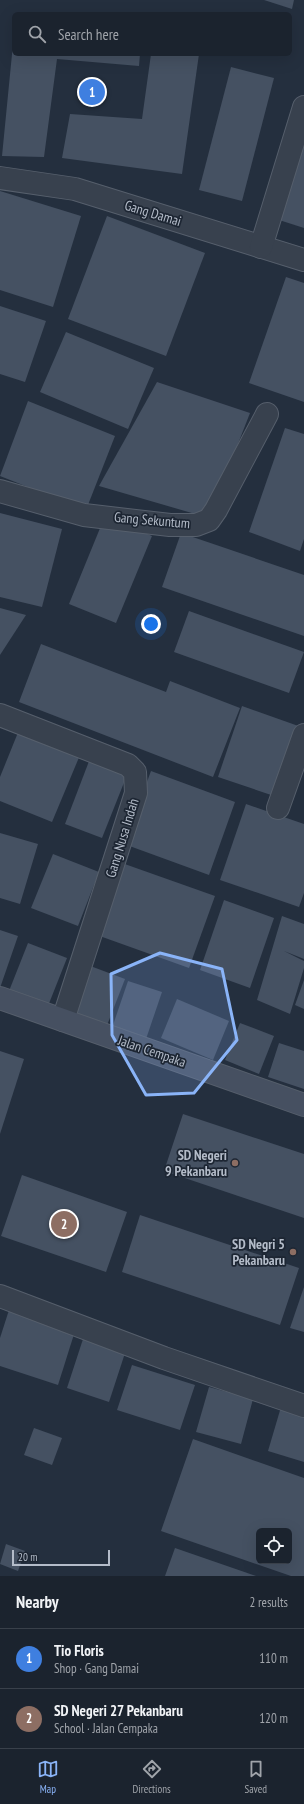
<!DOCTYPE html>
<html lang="en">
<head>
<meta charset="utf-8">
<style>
  body { margin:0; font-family:"PT Sans Narrow",sans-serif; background:#282f3a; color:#f1f3f6 }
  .controls { position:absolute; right:12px; bottom:12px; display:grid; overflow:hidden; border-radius:6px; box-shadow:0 4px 16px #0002 }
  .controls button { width:36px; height:36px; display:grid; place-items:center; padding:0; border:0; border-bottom:1px solid #39404a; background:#1b232e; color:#f1f3f6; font:20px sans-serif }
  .scale { position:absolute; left:12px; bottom:10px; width:98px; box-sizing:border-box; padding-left:4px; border:2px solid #b4bcc9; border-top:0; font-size:11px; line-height:14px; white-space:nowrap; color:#b4bcc9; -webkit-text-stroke:3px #1d2633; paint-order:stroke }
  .you { position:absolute; left:151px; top:624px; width:14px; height:14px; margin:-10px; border:3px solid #fff; border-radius:50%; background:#1a73e8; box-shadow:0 0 0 6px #1a73e833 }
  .badge { display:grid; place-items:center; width:26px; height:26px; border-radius:50%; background:#8ab4f8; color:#fff; font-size:13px; font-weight:700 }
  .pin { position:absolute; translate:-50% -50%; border:2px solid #fff; box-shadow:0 1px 4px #0006 }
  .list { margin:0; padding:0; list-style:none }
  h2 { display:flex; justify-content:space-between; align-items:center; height:52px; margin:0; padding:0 16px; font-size:17px }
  h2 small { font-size:13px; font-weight:400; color:#a0a4aa }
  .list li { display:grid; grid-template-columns:26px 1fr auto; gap:12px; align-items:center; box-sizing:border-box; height:60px; padding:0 16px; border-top:1px solid #39404a }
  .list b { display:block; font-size:15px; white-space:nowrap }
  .list p { margin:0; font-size:13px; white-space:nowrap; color:#a0a4aa }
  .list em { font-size:13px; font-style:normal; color:#a0a4aa }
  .icon { flex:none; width:22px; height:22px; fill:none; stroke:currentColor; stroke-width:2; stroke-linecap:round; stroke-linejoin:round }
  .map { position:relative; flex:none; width:304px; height:1576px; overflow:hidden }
  .search { position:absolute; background:#1b232e; box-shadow:0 4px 16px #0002; left:12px; right:12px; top:12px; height:44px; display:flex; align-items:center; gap:10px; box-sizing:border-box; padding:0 14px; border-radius:6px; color:#a0a4aa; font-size:15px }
  .sheet { height:172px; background:#1b232e }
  nav { display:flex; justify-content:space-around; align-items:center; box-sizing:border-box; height:56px; border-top:1px solid #39404a; background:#1b232e; font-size:11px; color:#a0a4aa }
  nav a { display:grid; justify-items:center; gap:2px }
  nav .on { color:#8ab4f8 }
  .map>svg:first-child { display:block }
  .building { fill:#455162; fill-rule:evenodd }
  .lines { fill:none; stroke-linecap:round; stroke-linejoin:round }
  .street-casing { stroke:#565f6c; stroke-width:24 }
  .secondary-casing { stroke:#565f6c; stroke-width:24 }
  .street { stroke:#38414e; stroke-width:22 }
  .secondary { stroke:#465061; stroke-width:22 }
  .marked { fill:#8ab4f8; fill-opacity:0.2; stroke:#8ab4f8; stroke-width:3; stroke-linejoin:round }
  .education-dot { fill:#8d6e63; stroke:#1d2633; stroke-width:1.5 }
  .labels { text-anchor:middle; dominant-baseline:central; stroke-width:3.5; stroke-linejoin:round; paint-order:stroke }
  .street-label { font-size:14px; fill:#b4bcc9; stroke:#1d2633 }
  .poi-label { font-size:14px; font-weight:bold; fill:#b4bcc9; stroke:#1d2633; text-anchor:end }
</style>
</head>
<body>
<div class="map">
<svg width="304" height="1576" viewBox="0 0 304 1576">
  <rect width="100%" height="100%" fill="#242f3e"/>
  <g class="building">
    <polygon points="264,0 294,0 292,9"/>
    <polygon points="13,44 14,54 140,54 139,66 57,59 44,157 2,156"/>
    <polygon points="151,54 199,54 182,174 62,158 70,114 142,119"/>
    <polygon points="231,67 274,78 242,201 199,190"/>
    <polygon points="304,132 304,228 276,219"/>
    <polygon points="0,191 81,216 53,307 0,290"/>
    <polygon points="107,216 205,253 166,356 68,319"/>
    <polygon points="286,277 304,283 304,402 249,383"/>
    <polygon points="0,306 46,321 25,382 0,374"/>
    <polygon points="66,332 154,368 128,429 40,392"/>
    <polygon points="157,382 250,413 209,518 99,486"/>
    <polygon points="28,401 115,436 86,510 0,476"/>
    <polygon points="285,428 304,434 304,539 300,551 249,532"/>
    <polygon points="0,513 62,529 42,607 0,597"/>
    <polygon points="105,516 152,536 116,623 69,604"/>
    <polygon points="181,533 304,575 304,636 162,587"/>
    <polygon points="0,608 26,615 0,655"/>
    <polygon points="189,611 304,652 289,693 174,652"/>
    <polygon points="41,644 166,692 170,681 240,708 213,777 19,702"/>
    <polygon points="242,706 304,728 280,798 218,777"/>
    <polygon points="19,730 80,755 52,822 0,801 0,777"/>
    <polygon points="91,756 129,770 102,838 65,824"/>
    <polygon points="151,771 235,802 209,875 124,844"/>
    <polygon points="246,804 304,824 304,893 299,907 220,880"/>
    <polygon points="0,833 38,844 20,904 0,898"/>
    <polygon points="53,854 99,872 78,926 31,908"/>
    <polygon points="119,862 215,896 189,968 94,934"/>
    <polygon points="224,900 274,918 250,988 200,970"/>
    <polygon points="282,916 304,924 304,959 284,951 304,961 304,968 290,1014 257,1000"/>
    <polygon points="0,930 18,936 0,988"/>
    <polygon points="28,943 67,958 48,1006 9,991"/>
    <polygon points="85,964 125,979 106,1028 67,1013"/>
    <polygon points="304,980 304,1009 295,1005"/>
    <polygon points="128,981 162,992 146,1039 112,1028"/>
    <polygon points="177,999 229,1021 213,1060 161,1038"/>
    <polygon points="240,1023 274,1036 259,1074 225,1060"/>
    <polygon points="279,1043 304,1051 304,1089 268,1077"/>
    <polygon points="0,1051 24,1059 0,1134"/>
    <polygon points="183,1114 304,1154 304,1218 164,1171"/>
    <polygon points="22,1175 127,1212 106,1272 1,1236"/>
    <polygon points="140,1215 299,1268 280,1325 122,1272"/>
    <polygon points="304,1287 304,1332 290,1328"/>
    <polygon points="9,1310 75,1331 58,1385 0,1366 0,1338"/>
    <polygon points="84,1336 126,1350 109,1402 67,1388"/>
    <polygon points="132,1365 195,1385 180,1430 117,1410"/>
    <polygon points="209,1387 253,1399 241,1444 196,1432"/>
    <polygon points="281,1407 304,1414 304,1462 268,1451"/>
    <polygon points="34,1428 62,1438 52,1465 24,1455"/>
    <path d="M193,1439L304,1478V1576H291L161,1531ZM259,1531H289V1561H259Z"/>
    <polygon points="6,1544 25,1551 18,1571 0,1564"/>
    <polygon points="175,1548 256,1576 165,1576"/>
  </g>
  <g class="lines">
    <g class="street-casing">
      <g id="street">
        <polyline points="0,178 75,189 304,260"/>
        <polyline points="261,247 304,107"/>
        <polyline points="0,491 84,515 170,525 196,525 209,520 216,510 267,414"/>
        <polyline points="0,715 128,765 135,772 136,793 63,1020"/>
        <polyline points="278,808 304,735"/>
        <polyline points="0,1296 164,1358 304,1406"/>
      </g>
    </g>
    <g class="secondary-casing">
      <polyline id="secondary" points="0,998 304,1105"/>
    </g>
    <use href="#street" class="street"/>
    <use href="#secondary" class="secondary"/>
  </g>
  <path class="marked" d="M160,953L222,969L237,1040L194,1093L146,1095L112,1035L111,974Z"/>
  <g class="education-dot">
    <circle cx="235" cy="1163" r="4"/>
    <circle cx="293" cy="1252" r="4"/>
  </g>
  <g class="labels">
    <g class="street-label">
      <text transform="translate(153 213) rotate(17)">Gang Damai</text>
      <text transform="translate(152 520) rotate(5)">Gang Sekuntum</text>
      <text transform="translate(122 838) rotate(-73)">Gang Nusa Indah</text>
      <text transform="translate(152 1051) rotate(19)">Jalan Cempaka</text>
    </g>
    <g class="poi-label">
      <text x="227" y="1155">SD Negeri<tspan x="227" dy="16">9 Pekanbaru</tspan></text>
      <text x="285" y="1244">SD Negri 5<tspan x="285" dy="16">Pekanbaru</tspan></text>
    </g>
  </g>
</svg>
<div class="controls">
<button><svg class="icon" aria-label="locate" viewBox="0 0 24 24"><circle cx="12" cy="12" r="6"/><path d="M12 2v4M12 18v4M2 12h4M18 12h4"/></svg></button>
</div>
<div class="scale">20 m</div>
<div class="you"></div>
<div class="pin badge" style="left:92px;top:92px;background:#3f7fe0">1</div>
<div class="pin badge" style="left:64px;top:1224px;background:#8d6e63">2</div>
<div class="search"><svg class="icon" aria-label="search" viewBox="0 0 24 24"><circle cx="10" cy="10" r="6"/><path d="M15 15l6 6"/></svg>Search here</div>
</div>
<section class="sheet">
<h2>Nearby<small>2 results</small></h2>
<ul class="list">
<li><span class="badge" style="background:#3f7fe0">1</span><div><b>Tio Floris</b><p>Shop · Gang Damai</p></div><em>110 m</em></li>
<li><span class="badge" style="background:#8d6e63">2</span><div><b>SD Negeri 27 Pekanbaru</b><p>School · Jalan Cempaka</p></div><em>120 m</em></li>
</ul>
</section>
<nav>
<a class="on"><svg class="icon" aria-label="map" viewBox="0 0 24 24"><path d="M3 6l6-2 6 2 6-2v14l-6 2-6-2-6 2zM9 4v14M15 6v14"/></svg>Map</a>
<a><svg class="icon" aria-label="directions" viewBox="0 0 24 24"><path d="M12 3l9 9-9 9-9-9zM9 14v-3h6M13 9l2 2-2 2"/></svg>Directions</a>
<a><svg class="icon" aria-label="saved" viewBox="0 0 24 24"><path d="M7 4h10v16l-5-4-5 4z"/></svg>Saved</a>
</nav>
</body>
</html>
